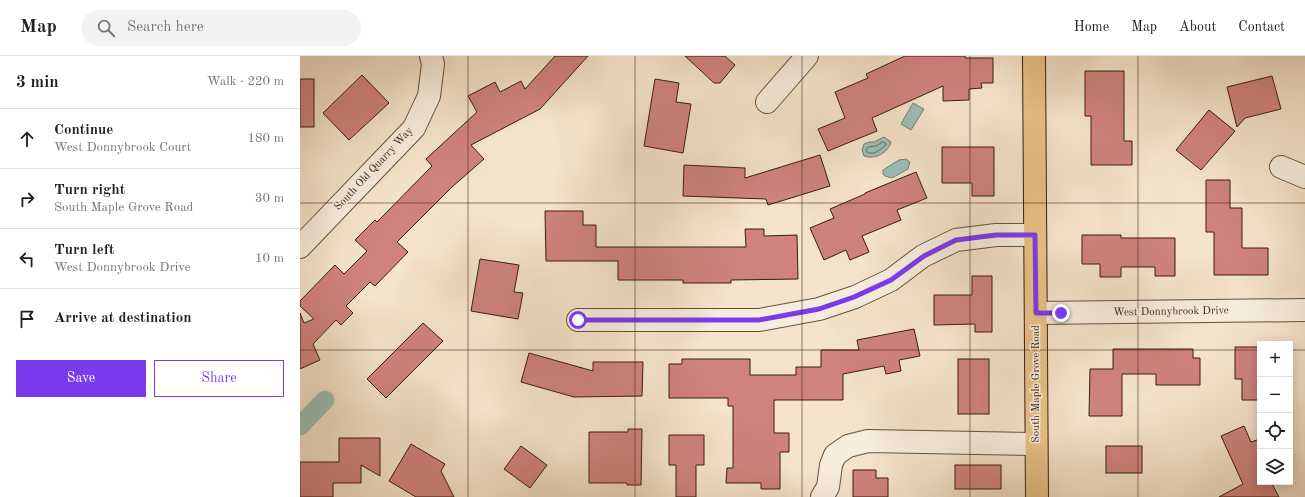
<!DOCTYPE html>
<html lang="en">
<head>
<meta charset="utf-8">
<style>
  body { margin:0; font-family:"Old Standard TT",serif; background:#f2f2f2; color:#202124 }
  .controls { position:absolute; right:12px; bottom:12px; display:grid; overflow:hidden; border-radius:0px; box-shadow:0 2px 10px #0003 }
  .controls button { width:36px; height:36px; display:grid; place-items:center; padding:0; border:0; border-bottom:1px solid #e0e0e0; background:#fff; color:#202124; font:20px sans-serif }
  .stop { position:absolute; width:12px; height:12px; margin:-9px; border:3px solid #7c3aed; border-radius:50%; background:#fff }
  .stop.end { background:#7c3aed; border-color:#fff; box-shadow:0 1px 4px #0008 }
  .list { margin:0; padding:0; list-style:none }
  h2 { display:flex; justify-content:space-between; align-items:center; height:52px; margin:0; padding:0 16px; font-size:17px }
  h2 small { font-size:13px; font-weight:400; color:#757577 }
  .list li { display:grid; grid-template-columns:26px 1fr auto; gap:12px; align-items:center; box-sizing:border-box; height:60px; padding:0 16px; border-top:1px solid #e0e0e0 }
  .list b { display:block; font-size:15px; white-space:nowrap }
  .list p { margin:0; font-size:13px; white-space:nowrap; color:#757577 }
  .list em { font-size:13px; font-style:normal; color:#757577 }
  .actions { display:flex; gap:8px; padding:12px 16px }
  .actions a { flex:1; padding:9px 0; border:1px solid #7c3aed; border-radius:0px; text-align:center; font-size:14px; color:#7c3aed }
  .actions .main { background:#7c3aed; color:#fff }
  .icon { flex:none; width:22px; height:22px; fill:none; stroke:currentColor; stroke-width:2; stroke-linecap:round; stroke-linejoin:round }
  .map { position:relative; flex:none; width:1005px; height:441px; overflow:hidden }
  header { display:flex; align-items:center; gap:24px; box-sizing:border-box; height:56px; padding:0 20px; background:#fff; border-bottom:1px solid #e0e0e0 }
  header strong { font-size:19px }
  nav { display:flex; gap:22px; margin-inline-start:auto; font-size:14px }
  .search { width:280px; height:36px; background:#f2f2f2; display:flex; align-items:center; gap:10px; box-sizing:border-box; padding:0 14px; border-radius:22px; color:#757577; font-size:15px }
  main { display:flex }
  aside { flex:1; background:#fff }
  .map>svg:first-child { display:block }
  .water { fill:#9cbeb5; stroke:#737e73 }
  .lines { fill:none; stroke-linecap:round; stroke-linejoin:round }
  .shore { stroke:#696e62; stroke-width:1 }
  .canal { stroke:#9cbeb5; stroke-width:19 }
  .building { fill:#cf827e; stroke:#361f0f }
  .minor-casing { stroke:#66503e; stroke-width:24 }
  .major-casing { stroke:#361f0f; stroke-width:24 }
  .minor { stroke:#f8eddd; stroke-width:22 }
  .major { stroke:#eac286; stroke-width:22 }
  .route { stroke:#7c3aed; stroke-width:5 }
  .grid { fill:none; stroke:#361f0f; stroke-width:1; stroke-opacity:0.55 }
  .labels { text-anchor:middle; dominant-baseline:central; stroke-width:3; stroke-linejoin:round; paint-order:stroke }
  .street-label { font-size:11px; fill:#361f0f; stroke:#f8eddd }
</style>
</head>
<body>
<header>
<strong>Map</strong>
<div class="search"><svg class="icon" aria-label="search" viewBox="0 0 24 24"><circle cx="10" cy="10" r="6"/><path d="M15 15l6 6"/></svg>Search here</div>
<nav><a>Home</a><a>Map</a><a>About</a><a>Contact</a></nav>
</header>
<main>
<aside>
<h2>3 min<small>Walk · 220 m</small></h2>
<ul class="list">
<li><svg class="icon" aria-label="ahead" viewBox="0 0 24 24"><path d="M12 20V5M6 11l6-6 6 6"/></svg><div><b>Continue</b><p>West Donnybrook Court</p></div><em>180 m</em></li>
<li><svg class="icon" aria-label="right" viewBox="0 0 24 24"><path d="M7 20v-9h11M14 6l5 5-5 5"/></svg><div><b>Turn right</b><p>South Maple Grove Road</p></div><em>30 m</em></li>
<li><svg class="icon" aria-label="left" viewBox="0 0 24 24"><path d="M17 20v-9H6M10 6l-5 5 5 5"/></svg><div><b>Turn left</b><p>West Donnybrook Drive</p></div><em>10 m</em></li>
<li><svg class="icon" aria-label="arrive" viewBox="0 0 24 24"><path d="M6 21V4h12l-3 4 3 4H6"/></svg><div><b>Arrive at destination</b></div></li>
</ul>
<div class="actions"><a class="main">Save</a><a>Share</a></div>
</aside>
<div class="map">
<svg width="1005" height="441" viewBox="0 0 1005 441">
  <rect width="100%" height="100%" fill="#f5e3cb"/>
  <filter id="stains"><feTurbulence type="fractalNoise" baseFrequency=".005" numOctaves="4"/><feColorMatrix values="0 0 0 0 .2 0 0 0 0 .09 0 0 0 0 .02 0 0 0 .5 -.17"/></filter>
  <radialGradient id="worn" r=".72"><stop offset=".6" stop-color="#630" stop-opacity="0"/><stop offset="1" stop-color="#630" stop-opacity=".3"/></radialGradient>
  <g class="water">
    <polygon points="613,47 624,53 611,74 601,68"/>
    <path d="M584,81L591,86C588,97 575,104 564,100L562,94L564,88L569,86H574Z"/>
    <polygon points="606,103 610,106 608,113 592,122 585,120 583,118 583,114 599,104"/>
  </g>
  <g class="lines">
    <path class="shore" d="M583,86L585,87L586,89C581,93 574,100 567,96L566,94L568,91L576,90Z"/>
    <polyline class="canal" points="0,370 25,344"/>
  </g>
  <g class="building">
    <polygon points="255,0 288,0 240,53 171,89 184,103 152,131 97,186 108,196 75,230 70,226 46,250 53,257 41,269 36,264 13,288 20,304 0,313 0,257 4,267 14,263 0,250 0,245 35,209 44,218 67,195 55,184 75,164 77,166 132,110 126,103 177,56 168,40 195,26 200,36 221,25 225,33"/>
    <polygon points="385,0 425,0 435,9 420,27 414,27"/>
    <polygon points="605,0 665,0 665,2 693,2 693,27 681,27 682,32 669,33 669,44 643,45 643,30 572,62 577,75 528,95 518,73 545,62 535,36 568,22 566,18"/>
    <polygon points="785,15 824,15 824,85 832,85 832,109 791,109 791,60 785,60"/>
    <polygon points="62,19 89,47 49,84 23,57"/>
    <polygon points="972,20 981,53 945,62 937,71 927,31"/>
    <rect x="0" y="23" width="14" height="48"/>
    <polygon points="355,23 379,27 376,46 391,48 383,97 344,90"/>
    <polygon points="909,54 935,75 901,114 876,94"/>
    <polygon points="642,91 694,91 694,140 672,140 672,127 642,127"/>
    <polygon points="520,99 530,130 468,149 466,143 383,140 384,109 445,112 445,122"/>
    <polygon points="616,116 627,142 597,154 601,164 562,180 569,196 550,204 546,194 524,204 510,172 534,162 530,153 565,138 565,137"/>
    <polygon points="906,124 930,124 930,152 942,152 942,192 968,192 968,219 914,219 914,176 906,176"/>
    <polygon points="245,155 283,155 283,169 296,169 296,191 446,191 445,173 464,173 464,180 497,179 498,223 431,224 431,227 383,227 383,224 318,224 318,205 246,205"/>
    <polygon points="782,179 821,179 821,182 875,182 875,220 855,220 855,211 821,211 821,221 800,221 800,208 782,208"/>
    <polygon points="180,203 219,209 214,236 223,237 218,263 171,255"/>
    <polygon points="672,220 692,220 692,276 675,276 675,268 634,269 634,239 672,239"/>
    <polygon points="123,267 143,285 86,342 67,323"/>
    <polygon points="614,273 620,300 599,304 601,315 586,318 584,310 543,318 543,344 474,344 474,377 489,377 489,396 480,396 480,433 461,433 461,427 426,427 427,412 433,412 433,350 428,350 428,342 369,342 369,308 382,308 382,303 450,303 450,319 496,319 496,311 521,311 521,294 559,294 557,284"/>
    <polygon points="935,291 960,291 960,344 942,344 942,323 935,323"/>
    <polygon points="813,293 893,293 893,302 900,302 900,329 856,329 856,318 822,318 822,360 789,360 790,313 813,313"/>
    <polygon points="229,297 293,315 293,306 343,306 342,340 274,341 221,326"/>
    <rect x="658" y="303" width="31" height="55"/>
    <polygon points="944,370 951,386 960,383 960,426 971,426 979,441 919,441 943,428 921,380"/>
    <polygon points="328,373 342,373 341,429 327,429 327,427 289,427 289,376 328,376"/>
    <polygon points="369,379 404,379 404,409 396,409 396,441 376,441 376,409 369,409"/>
    <polygon points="39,382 80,382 80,420 61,409 61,427 33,427 33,441 0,441 0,406 39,406"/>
    <polygon points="111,388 145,408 141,415 154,441 116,441 89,425"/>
    <polygon points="221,390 247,409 230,432 204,413"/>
    <rect x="806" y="390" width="36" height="27"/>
    <rect x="655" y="409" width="46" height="24"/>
    <polygon points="553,414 576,414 576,422 588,422 588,441 553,441"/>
  </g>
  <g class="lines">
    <g class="minor-casing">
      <g id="minor">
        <polyline points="467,46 507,0"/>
        <polyline points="981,111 1005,121"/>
        <polyline points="0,191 114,72 129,40 133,8 131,0"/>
        <polyline points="736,257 1005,254"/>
        <polyline points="278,264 459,264 519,253 555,241 591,224 623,200 656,184 696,179 735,179"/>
        <polyline points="522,441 528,431 531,409 535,399 548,390 568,385 736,388"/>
      </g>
    </g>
    <g class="major-casing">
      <polyline id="major" points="734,0 737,441"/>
    </g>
    <use href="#minor" class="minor"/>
    <use href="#major" class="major"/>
  </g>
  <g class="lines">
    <polyline class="route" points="278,264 459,264 519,253 554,241 591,224 624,200 656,184 696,179 735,179 736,257 761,257"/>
  </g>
  <path class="grid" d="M168,0V441M335,0V441M502,0V441M670,0V441M838,0V441M0,147H1005M0,294H960M990,294H1005"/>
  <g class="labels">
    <g class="street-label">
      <text transform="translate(74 113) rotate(-47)">South Old Quarry Way</text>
      <text transform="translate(871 256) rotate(-1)">West Donnybrook Drive</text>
      <text transform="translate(736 328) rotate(-90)">South Maple Grove Road</text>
    </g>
  </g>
  <rect width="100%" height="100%" filter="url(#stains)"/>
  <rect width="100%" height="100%" fill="url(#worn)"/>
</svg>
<div class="controls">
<button>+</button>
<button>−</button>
<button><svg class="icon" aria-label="locate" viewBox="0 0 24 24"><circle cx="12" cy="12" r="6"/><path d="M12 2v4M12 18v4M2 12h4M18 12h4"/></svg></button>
<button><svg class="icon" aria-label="layers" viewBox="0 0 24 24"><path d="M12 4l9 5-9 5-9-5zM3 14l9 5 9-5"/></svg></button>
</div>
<div class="stop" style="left:278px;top:264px"></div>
<div class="stop end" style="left:761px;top:257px"></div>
</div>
</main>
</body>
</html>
